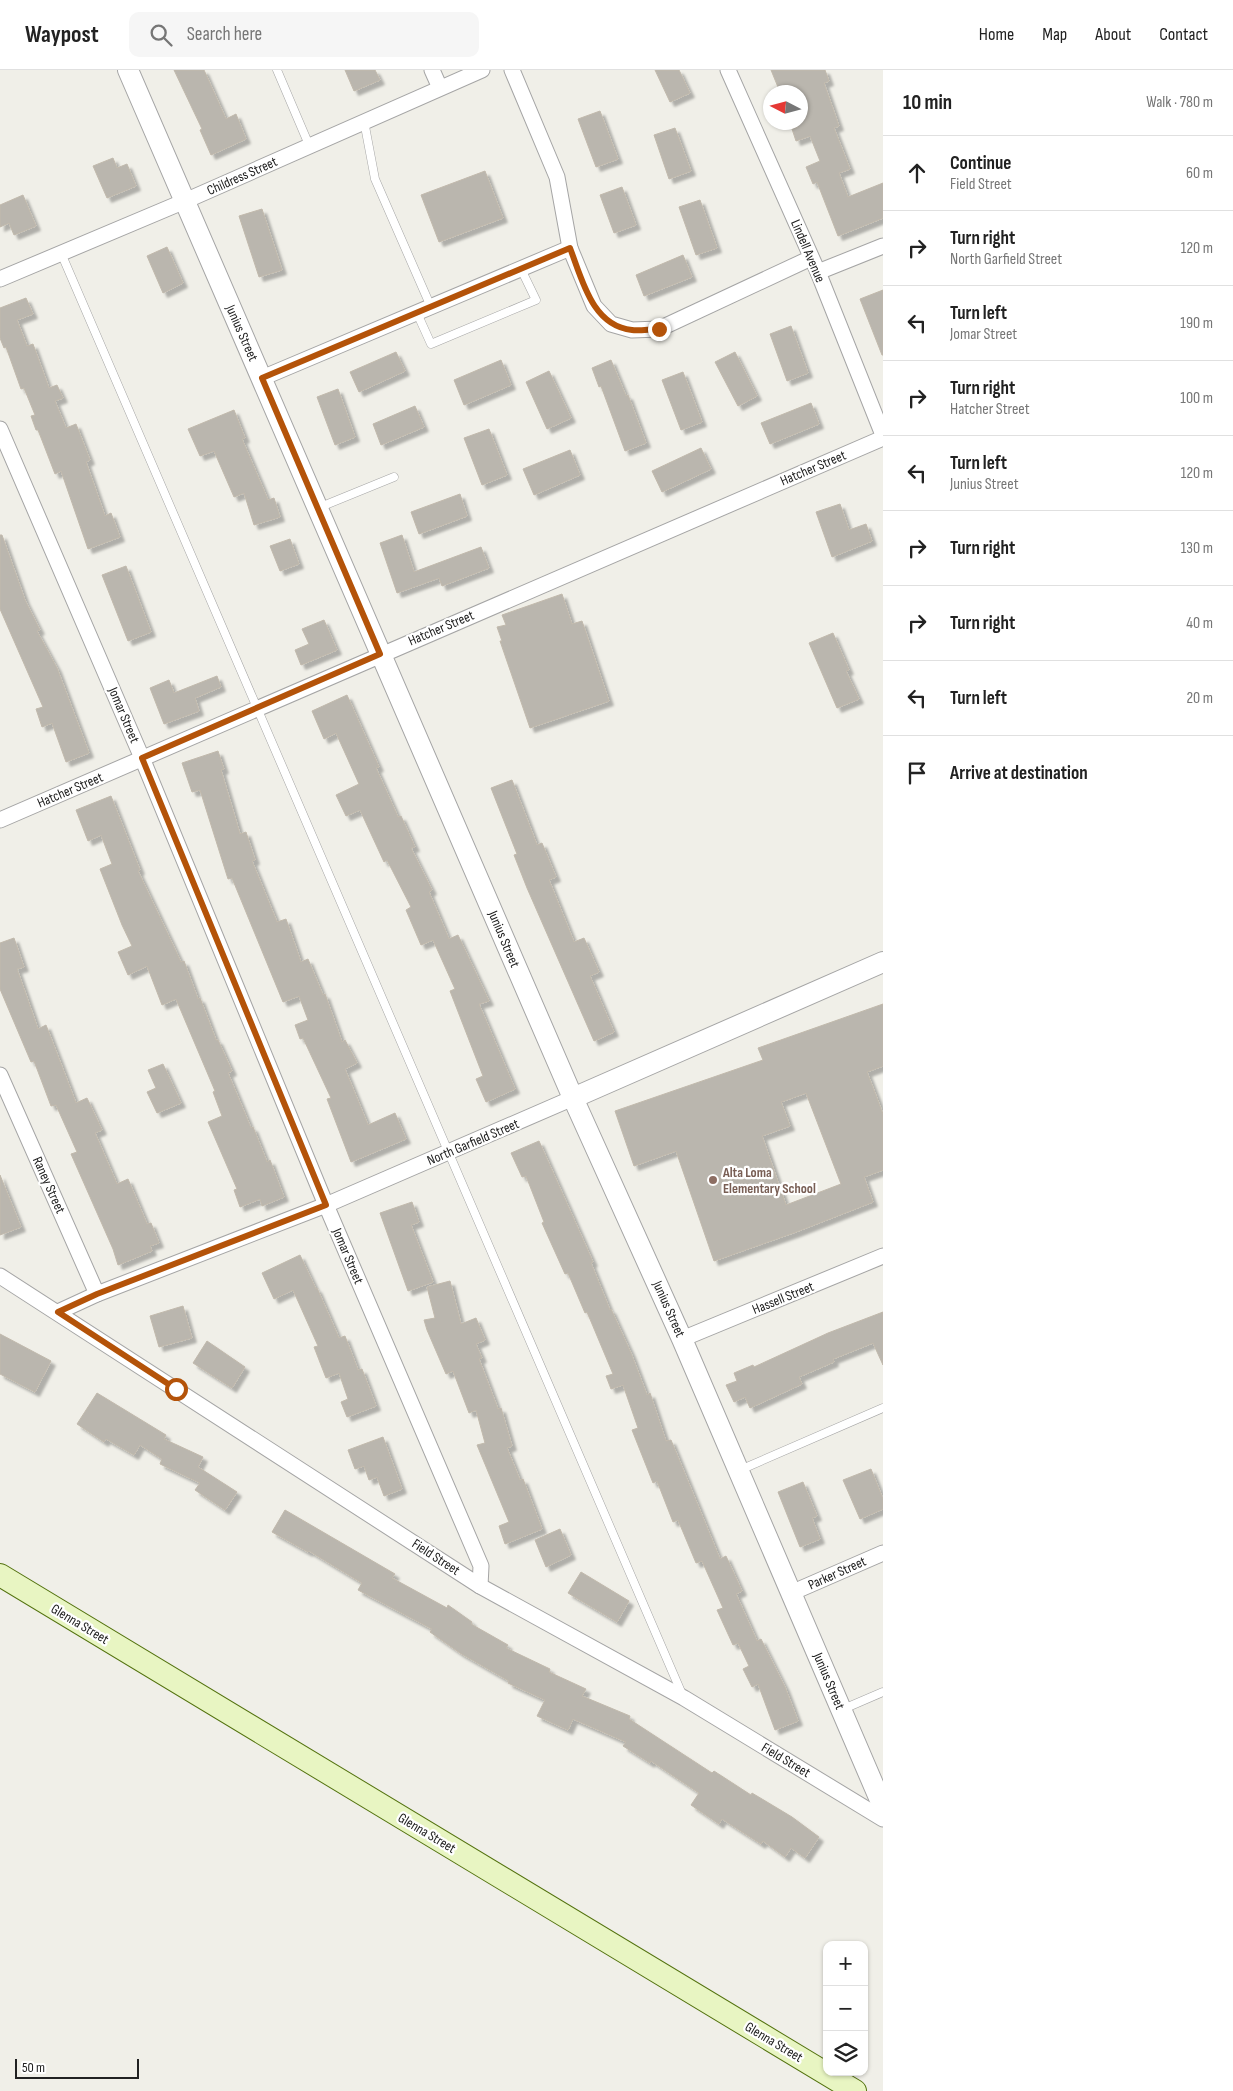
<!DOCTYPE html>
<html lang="en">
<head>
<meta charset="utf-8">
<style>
  body { margin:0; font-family:"Sofia Sans Condensed",sans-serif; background:#f6f6f6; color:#222 }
  .controls { position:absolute; right:15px; bottom:15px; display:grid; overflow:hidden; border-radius:10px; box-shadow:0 1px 4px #0004 }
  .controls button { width:45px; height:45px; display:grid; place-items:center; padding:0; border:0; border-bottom:1px solid #e0e0e0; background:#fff; color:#222; font:25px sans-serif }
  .compass { position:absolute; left:763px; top:15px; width:45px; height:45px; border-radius:50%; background:#fff; box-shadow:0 1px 4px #0004; rotate:276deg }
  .scale { position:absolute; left:15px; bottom:12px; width:124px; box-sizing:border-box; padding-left:5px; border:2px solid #212121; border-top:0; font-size:14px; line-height:18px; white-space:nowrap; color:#212121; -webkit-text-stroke:4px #fff; paint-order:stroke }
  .stop { position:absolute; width:15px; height:15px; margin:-11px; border:4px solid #b45309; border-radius:50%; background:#fff }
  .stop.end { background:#b45309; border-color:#fff; box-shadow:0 1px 5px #0008 }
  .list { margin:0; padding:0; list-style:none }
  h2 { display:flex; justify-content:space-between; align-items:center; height:65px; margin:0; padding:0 20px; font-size:21px }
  h2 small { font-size:16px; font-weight:400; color:#767676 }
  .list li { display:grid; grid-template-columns:32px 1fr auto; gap:15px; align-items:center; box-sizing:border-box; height:75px; padding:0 20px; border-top:1px solid #e0e0e0 }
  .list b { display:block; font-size:19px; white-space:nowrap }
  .list p { margin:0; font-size:16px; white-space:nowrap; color:#767676 }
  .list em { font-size:16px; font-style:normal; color:#767676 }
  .icon { flex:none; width:28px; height:28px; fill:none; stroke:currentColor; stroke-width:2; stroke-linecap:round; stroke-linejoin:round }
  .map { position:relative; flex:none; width:883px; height:2021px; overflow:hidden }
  header { display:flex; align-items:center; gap:30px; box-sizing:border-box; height:70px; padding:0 25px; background:#fff; border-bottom:1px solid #e0e0e0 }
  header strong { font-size:24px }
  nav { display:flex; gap:28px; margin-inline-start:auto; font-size:18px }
  .search { width:350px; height:45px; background:#f6f6f6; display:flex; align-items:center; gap:12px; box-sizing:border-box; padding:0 18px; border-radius:10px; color:#767676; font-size:19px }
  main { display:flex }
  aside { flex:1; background:#fff }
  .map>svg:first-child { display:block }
  .building { fill:#bab6ae; stroke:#c1b9ac; fill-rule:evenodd; filter:url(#shadow) }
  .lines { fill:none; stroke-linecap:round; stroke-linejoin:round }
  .service-casing { stroke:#a5a5a5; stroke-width:9 }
  .minor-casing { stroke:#a5a5a5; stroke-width:17 }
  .tertiary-casing { stroke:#a5a5a5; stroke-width:22 }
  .secondary-casing { stroke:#53720e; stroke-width:24 }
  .service { stroke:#fff; stroke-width:8 }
  .minor { stroke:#fff; stroke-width:15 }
  .tertiary { stroke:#fff; stroke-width:20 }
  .secondary { stroke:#e8f5c2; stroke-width:22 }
  .route { stroke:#b45309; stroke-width:6 }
  .education-dot { fill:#8d6e63; stroke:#fff; stroke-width:2 }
  .labels { text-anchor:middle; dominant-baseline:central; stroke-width:4.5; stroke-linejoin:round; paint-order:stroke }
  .street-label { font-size:14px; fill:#212121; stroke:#fff }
  .education-label { font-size:14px; font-weight:bold; fill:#785e54; stroke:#fff; text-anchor:start }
</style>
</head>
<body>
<header>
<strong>Waypost</strong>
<div class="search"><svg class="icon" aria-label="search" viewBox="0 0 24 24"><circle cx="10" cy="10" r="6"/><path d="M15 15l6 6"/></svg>Search here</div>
<nav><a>Home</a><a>Map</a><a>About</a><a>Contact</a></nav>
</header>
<main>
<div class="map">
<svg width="883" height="2021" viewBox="0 0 883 2021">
  <defs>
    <filter id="shadow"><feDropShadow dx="4.5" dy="4.5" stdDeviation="1" flood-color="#0004"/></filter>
  </defs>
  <rect width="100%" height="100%" fill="#f0efe8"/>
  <g class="building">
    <polygon points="174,0 204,0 226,49 236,44 246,69 211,85 200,60 202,59"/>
    <polygon points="345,0 375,0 380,10 354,21"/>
    <polygon points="655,0 679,0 690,23 670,32"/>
    <polygon points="771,0 825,0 829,11 824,13 839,56 834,58 850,99 839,103 848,127 883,113 883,148 838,166 817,112 813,114 806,97 820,91 810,66 796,71 792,59 798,57 796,52 800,52 800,22 780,22"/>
    <polygon points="600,41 618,89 596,97 578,49"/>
    <polygon points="675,58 691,101 669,109 654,65"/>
    <polygon points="113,88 117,98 127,94 136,116 107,128 93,96"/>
    <polygon points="485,101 503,148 439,172 421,125"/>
    <polygon points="622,117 636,155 614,163 600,125"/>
    <polygon points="23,125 36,156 14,165 9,153 0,157 0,135"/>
    <polygon points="700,130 717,178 696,185 679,137"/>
    <polygon points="262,139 282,200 259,207 239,146"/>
    <polygon points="167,177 183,213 163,223 147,186"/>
    <polygon points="683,185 692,207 644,226 636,205"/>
    <polygon points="883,220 883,285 882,285 860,229"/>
    <polygon points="26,228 33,244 17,250 27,276 33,274 49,318 57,315 63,328 55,331 66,358 76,354 90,390 86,392 105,446 111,443 120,467 88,479 61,401 55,404 38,360 36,360 31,346 35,345 24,318 21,319 6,277 4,278 0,268 0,238"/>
    <polygon points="791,256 808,303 787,311 770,264"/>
    <polygon points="396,282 405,301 359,322 350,302"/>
    <polygon points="735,282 757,326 738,336 715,292"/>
    <polygon points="501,290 511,315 464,335 454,310"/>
    <polygon points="611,290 626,326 628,325 646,373 625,381 601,316 599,317 592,298"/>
    <polygon points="549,301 571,348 547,359 526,312"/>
    <polygon points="683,302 702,352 681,360 662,310"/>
    <polygon points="338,319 355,367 335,375 317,327"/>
    <polygon points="811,333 819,354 770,374 761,353"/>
    <polygon points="415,336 424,357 381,375 373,354"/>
    <polygon points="234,340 245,368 242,369 268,430 274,428 280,447 254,455 244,423 234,427 214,381 200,386 188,359"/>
    <polygon points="489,359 507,405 482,415 464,368"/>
    <polygon points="701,378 711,399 662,422 652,401"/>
    <polygon points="570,380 580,405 534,425 523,399"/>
    <polygon points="460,424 467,446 419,464 411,442"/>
    <polygon points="840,434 849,460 866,454 872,471 832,487 816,442"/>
    <polygon points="0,465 2,465 25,530 40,560 37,561 57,598 89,683 66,692 52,653 42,657 36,639 43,637 0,539"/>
    <polygon points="402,465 414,502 481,477 489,498 442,516 439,508 397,523 380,473"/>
    <polygon points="290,469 299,494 280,501 270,476"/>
    <polygon points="126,496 151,562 128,571 102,505"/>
    <polygon points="562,524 572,554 582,551 609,631 530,658 500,571 502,571 497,557 506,555 502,545"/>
    <polygon points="324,550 337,580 301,595 295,580 309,574 302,559"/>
    <polygon points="833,563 849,600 846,601 859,629 837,638 809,573"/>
    <polygon points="217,606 221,617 195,628 199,641 164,654 150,618 169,610 174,623"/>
    <polygon points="347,625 379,697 376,698 398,747 401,746 415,777 411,778 432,820 429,822 449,869 458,865 489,931 479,934 515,1019 486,1032 476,1009 483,1006 450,921 455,919 433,870 421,875 406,840 411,837 387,790 384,792 360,740 346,746 336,725 359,714 336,663 324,669 312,641"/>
    <polygon points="218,681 224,699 221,700 240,764 246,762 255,790 252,791 277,852 286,849 301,892 308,889 323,925 325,924 342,972 345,970 357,993 345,999 368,1055 395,1043 406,1069 351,1092 327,1029 331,1028 303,968 300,969 295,955 308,950 299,926 283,932 232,808 228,809 200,720 192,722 182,693"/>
    <polygon points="512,710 537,775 542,773 556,807 549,810 574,872 584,868 599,902 590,906 614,962 594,971 527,818 514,785 517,784 491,718"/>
    <polygon points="111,726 140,800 138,801 181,892 184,891 198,929 200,928 216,970 218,970 232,1001 228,1003 251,1058 253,1057 267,1092 270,1090 284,1127 262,1136 260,1129 240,1137 234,1120 237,1119 208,1052 222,1046 213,1022 215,1021 176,929 162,935 147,896 128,905 118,882 132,876 122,855 100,799 112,794 101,765 88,771 76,740"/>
    <polygon points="14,868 24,897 17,899 38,959 46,955 76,1033 87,1028 102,1060 95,1063 117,1114 128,1109 147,1154 151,1153 159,1173 150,1176 152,1181 118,1195 113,1179 71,1084 77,1082 56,1035 51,1036 34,991 31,992 0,919 0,873"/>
    <path d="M883,934V996L867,1002L883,1044V1100L864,1107L873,1132L796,1162L714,1191L676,1081L634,1096L615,1041L763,990L758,978ZM806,1023L841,1114L786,1135L762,1066L790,1056L781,1032Z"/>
    <polygon points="163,994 181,1033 157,1043 147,1022 156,1018 148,1000"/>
    <polygon points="539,1071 593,1192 591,1193 610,1240 611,1239 631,1283 647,1325 650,1323 666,1371 671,1370 720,1489 726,1486 742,1521 736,1524 757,1571 761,1569 785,1617 798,1651 775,1660 758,1614 752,1617 743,1599 749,1596 738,1573 733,1575 717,1540 723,1538 702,1491 696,1493 678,1450 673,1452 657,1411 653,1413 632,1360 638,1358 623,1315 611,1319 606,1306 613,1304 587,1242 585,1243 568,1203 565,1204 542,1153 544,1152 526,1106 522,1107 511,1083"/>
    <polygon points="0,1105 21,1157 0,1165"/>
    <polygon points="412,1132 419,1152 411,1155 433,1212 408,1221 380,1143"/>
    <polygon points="300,1185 316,1219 317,1218 339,1268 345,1266 358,1300 362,1299 376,1336 347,1347 341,1332 348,1329 339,1303 326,1308 314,1277 318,1276 293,1220 274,1229 262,1203"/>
    <polygon points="450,1211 461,1254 476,1248 485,1270 476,1274 482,1288 479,1289 498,1339 501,1338 512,1376 507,1378 520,1410 523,1409 542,1459 505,1474 499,1456 509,1452 477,1375 485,1373 476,1340 469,1343 453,1301 446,1304 427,1260 424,1250 435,1248 427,1217"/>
    <polygon points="183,1236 192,1268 159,1277 150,1246"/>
    <polygon points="883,1242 883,1295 873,1273 833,1289 834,1292 799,1307 802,1314 750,1338 745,1327 734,1332 726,1315 737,1311 734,1303 753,1295 754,1297 828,1263"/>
    <polygon points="0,1264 51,1291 35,1322 0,1304"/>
    <polygon points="207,1271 245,1297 232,1318 193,1293"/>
    <polygon points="97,1323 166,1365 164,1369 203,1387 198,1397 237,1422 225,1440 195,1420 200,1413 160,1394 162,1389 140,1375 134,1385 106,1369 104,1372 77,1354"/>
    <polygon points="383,1367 402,1419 384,1426 377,1407 369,1410 364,1396 355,1399 348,1380"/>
    <polygon points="871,1399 883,1429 883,1439 860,1449 843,1410"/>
    <polygon points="803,1412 817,1446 812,1448 820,1469 800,1477 778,1422"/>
    <polygon points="285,1440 395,1504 392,1508 447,1538 448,1535 472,1552 471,1554 508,1575 506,1578 550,1599 549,1602 586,1619 582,1626 630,1646 629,1649 712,1703 714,1701 751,1725 752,1723 792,1747 819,1767 805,1788 791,1778 785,1787 763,1771 761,1774 722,1749 719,1754 691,1735 699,1723 651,1691 650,1693 623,1676 626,1672 573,1649 568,1660 537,1646 545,1630 508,1613 509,1611 460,1583 430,1562 432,1559 358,1520 362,1513 309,1481 308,1482 272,1462"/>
    <polygon points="560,1459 571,1485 546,1497 535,1470"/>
    <polygon points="581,1502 629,1531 617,1552 568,1523"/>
  </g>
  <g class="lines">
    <g class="service-casing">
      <g id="service">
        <polyline points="277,0 309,75"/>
        <polyline points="364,51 375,109 431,237"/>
        <polyline points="61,183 682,1624"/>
        <polyline points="417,243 431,274 536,230 521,199"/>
        <polyline points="318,438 394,407"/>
        <polyline points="740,1400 883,1338"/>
        <polyline points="841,1640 883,1622"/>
      </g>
    </g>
    <g class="minor-casing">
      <g id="minor">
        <polyline points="432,0 440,18"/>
        <polyline points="512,0 557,107 570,178 594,236 611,254 632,260 659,259 811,188"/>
        <polyline points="728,0 818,202 883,365"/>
        <polyline points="818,202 883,176"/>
        <polyline points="0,209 185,131 482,0"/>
        <polyline points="262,308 570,178"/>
        <polyline points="0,359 142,688 326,1135 481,1496 480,1516"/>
        <polyline points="0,750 883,368"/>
        <polyline points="0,1005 97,1224"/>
        <polyline points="0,1206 480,1516 684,1628 883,1749"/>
        <polyline points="58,1242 97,1224 326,1135 573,1028"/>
        <polyline points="682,1269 883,1186"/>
        <polyline points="791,1523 883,1483"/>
      </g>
    </g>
    <g class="tertiary-casing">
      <g id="tertiary">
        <polyline points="128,0 573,1028 682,1269 883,1737"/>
        <polyline points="573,1028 883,892"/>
      </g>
    </g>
    <g class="secondary-casing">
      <polyline id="secondary" points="0,1505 855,2021"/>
    </g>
    <use href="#service" class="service"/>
    <use href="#minor" class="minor"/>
    <use href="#tertiary" class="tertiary"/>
    <use href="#secondary" class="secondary"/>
  </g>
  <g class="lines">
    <path class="route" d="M176,1319L58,1242L97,1224L326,1135L142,688L380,584L262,308L570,178C582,209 592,256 632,260C640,261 650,259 659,259"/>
  </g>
  <circle class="education-dot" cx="713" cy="1110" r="5"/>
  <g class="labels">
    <g class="street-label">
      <text transform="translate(242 106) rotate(-24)">Childress Street</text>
      <text transform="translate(808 181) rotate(67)">Lindell Avenue</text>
      <text transform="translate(242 263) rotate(66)">Junius Street</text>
      <text transform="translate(813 398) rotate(-23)">Hatcher Street</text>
      <text transform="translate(441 558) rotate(-23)">Hatcher Street</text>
      <text transform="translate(124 645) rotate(67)">Jomar Street</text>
      <text transform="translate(70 720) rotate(-23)">Hatcher Street</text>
      <text transform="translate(504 869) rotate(67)">Junius Street</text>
      <text transform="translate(473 1072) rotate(-23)">North Garfield Street</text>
      <text transform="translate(49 1115) rotate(66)">Raney Street</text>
      <text transform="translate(348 1186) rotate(67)">Jomar Street</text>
      <text transform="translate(783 1228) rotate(-22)">Hassell Street</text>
      <text transform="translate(669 1239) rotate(66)">Junius Street</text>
      <text transform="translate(436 1487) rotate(33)">Field Street</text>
      <text transform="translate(837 1503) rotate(-24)">Parker Street</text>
      <text transform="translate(80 1554) rotate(31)">Glenna Street</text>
      <text transform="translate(829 1611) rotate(67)">Junius Street</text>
      <text transform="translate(786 1690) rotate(31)">Field Street</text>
      <text transform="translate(427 1763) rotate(31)">Glenna Street</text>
      <text transform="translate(774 1972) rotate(31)">Glenna Street</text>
    </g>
    <g class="education-label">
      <text x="723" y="1102">Alta Loma<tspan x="723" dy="16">Elementary School</tspan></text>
    </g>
  </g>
</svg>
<div class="controls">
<button>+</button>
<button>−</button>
<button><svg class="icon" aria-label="layers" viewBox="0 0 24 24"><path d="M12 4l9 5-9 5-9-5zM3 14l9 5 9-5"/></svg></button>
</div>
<svg class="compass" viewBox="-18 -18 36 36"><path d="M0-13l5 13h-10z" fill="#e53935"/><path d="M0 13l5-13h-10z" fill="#767676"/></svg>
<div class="scale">50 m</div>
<div class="stop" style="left:176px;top:1319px"></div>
<div class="stop end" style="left:659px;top:259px"></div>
</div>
<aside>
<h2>10 min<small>Walk · 780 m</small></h2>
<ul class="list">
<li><svg class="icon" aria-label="ahead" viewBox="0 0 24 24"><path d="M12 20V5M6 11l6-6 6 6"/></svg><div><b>Continue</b><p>Field Street</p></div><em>60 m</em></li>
<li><svg class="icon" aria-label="right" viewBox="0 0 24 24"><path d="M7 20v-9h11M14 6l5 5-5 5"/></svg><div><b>Turn right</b><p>North Garfield Street</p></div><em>120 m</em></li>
<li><svg class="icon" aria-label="left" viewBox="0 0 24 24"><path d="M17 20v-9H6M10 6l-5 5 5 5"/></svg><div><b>Turn left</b><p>Jomar Street</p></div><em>190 m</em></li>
<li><svg class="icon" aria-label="right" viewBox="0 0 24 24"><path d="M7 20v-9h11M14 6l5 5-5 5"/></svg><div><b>Turn right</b><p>Hatcher Street</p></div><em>100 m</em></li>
<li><svg class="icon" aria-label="left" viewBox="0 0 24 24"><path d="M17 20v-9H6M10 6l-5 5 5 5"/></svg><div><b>Turn left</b><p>Junius Street</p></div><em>120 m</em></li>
<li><svg class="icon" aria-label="right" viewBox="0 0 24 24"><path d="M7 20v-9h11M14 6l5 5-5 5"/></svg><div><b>Turn right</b></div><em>130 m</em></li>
<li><svg class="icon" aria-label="right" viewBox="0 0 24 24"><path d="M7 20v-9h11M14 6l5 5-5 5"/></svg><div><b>Turn right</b></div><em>40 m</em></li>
<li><svg class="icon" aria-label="left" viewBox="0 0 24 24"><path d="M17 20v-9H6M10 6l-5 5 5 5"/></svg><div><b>Turn left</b></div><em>20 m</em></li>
<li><svg class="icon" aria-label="arrive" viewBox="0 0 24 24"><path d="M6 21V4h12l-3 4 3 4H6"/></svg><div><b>Arrive at destination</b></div></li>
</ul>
</aside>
</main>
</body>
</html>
